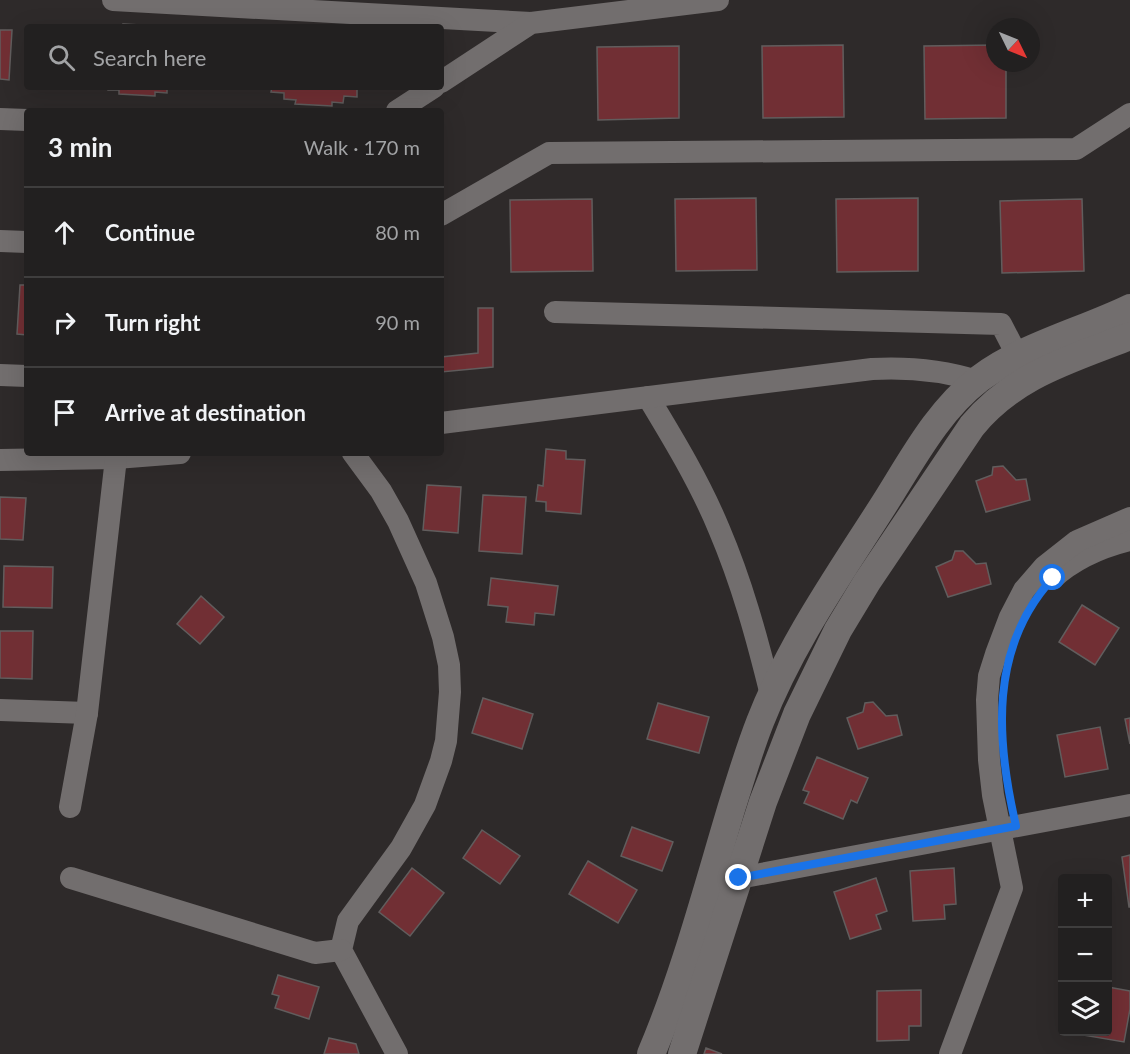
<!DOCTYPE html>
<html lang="en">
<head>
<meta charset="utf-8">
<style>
  body { margin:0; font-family:Lato,sans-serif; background:#2e2d2d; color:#f1f3f6 }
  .controls { position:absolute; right:18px; bottom:18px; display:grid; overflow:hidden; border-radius:6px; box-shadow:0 6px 24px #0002 }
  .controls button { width:54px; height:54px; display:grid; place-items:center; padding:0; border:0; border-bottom:2px solid #3f3e3e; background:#222020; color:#f1f3f6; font:30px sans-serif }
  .compass { position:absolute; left:986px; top:18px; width:54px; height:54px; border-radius:50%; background:#222020; box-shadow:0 6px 24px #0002; rotate:133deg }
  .stop { position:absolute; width:18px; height:18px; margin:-14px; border:4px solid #1a73e8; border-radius:50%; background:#fff }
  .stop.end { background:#1a73e8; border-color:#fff; box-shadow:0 2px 6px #0008 }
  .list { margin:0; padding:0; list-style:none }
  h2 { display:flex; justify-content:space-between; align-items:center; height:78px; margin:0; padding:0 24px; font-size:26px }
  h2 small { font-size:20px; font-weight:400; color:#a2a3a5 }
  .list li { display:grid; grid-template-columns:39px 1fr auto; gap:18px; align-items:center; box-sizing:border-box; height:90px; padding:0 24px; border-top:2px solid #3f3e3e }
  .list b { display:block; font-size:22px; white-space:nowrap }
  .list em { font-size:20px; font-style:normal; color:#a2a3a5 }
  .icon { flex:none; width:33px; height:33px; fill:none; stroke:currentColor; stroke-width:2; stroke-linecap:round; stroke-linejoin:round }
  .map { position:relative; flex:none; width:1130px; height:1054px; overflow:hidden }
  .search { position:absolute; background:#222020; box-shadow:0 6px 24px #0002; left:24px; top:24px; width:420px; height:66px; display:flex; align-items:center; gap:15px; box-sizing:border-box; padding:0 21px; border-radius:6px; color:#a2a3a5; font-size:22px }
  .panel { position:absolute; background:#222020; box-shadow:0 6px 24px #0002; left:24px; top:108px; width:420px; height:348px; border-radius:6px }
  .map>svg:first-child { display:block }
  .building { fill:#712f34; stroke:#615d5d; stroke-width:1.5 }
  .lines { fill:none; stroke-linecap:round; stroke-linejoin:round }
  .minor { stroke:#726e6e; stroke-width:22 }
  .tertiary { stroke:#726e6e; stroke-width:28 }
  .route { stroke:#1a73e8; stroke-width:8 }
</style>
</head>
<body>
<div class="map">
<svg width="1130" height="1054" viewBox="0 0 1130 1054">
  <rect width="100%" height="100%" fill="#2e2a2a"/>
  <g class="building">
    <polygon points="123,24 159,26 123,27"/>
    <polygon points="0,30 12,30 9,80 0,79"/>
    <polygon points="843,45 844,117 763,118 762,46"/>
    <polygon points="995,45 995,63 1006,63 1006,118 925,119 924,46"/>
    <polygon points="679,46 679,118 598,120 597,47"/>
    <polygon points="108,87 167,87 167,93 155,92 155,96 119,94 119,90 108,90"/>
    <polygon points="272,87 357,87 357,97 344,96 343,103 332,102 332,106 295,104 296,100 284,99 284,93 271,92"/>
    <polygon points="756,198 757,270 676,271 675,199"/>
    <polygon points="918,198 918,271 837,272 836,199"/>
    <polygon points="592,199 593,271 511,272 510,200"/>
    <polygon points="1082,199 1084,271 1002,273 1000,201"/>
    <polygon points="20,285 27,285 27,335 17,334"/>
    <polygon points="478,308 493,308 493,367 441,372 441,357 478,353"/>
    <polygon points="546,449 566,451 566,459 585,460 581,514 546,511 546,502 536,501 538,485 543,486"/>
    <polygon points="1003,466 1016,480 1026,479 1030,500 986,512 976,481 992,475 993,467"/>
    <polygon points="427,485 461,487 458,533 423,530"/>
    <polygon points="483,495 526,497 522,554 479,551"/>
    <polygon points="0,497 26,498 23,540 0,539"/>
    <polygon points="955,551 963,551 976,564 986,563 991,584 948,597 936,567 952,560"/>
    <polygon points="4,566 53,567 52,608 3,607"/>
    <polygon points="491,578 558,586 554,615 535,613 534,625 506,622 508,607 488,605"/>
    <polygon points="201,596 224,617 200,644 177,624"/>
    <polygon points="1082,605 1119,628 1095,665 1059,642"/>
    <polygon points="0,631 33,631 32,679 0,678"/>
    <polygon points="483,698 533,714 522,749 472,733"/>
    <polygon points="873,702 886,716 897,715 902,735 858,749 847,718 863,712 865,703"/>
    <polygon points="658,703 709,717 699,753 647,739"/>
    <polygon points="1130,718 1130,744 1125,719"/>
    <polygon points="1100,727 1108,769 1065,777 1057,735"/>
    <polygon points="817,757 868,778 857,803 851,800 843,819 804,803 809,792 803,790"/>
    <polygon points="632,827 673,842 662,871 621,856"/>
    <polygon points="482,830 520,856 500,884 463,858"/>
    <polygon points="1130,855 1130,907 1129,907 1122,857"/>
    <polygon points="588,861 637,890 618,923 569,894"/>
    <polygon points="412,868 444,893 410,936 379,912"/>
    <polygon points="954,868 956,904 944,905 945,919 913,921 910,871"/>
    <polygon points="876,878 887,911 876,915 881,929 850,939 834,892"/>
    <polygon points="278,975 319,987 309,1019 275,1008 279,996 272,994"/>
    <polygon points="1108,987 1130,991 1130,1009 1124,1042 1077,1034 1078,1032 1108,1032"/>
    <polygon points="921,990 921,1026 909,1026 909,1040 877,1041 877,991"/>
    <polygon points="329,1038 356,1044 359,1054 324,1054"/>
    <polygon points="706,1048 722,1054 704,1054"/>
  </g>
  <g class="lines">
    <g class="minor">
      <polyline points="113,0 531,23"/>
      <polyline points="441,82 531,23 718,0"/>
      <polyline points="397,111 434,87"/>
      <polyline points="0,119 27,120"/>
      <polyline points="441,215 549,153 1076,149 1130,114"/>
      <polyline points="0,241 27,242"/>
      <polyline points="555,312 1001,324 1017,355"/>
      <polyline points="0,375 27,376"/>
      <path d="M648,397C674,440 700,483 719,529C742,583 757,638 771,695"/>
      <path d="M441,423L872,369C909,367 942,370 977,381"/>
      <polyline points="353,453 381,491 398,521 426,583 443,637 449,665 450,692 446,741 441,761 425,805 401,848 348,921 341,950 397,1054"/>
      <polyline points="0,460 116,458 180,453"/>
      <path d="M1052,579C1074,559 1101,547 1130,540"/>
      <polyline points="0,710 87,713"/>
      <polyline points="70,807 87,713 116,458"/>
      <polyline points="71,878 315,953 341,950"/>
      <polyline points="739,878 1130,805"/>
      <polyline points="950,1054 1012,888 993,795 989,760 987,700 989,676 996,654 1010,617 1024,590 1044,567 1077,541 1130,518"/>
    </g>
    <g class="tertiary">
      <path d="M651,1054C685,974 707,889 732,806C741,778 749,750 760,722C790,645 837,578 881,509C910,464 936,412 979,379C1023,346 1080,332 1130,308"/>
      <path d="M682,1054L763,802L797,714L838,630L867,582L972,426C1015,374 1070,360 1130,336"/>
    </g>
  </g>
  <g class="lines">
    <path class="route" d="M739,878L1016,826C996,740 989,647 1053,578"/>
  </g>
</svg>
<div class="controls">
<button>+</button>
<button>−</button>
<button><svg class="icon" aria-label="layers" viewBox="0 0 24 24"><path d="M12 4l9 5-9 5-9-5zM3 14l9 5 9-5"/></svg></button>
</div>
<svg class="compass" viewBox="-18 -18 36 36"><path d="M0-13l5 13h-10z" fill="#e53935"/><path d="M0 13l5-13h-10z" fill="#a2a3a5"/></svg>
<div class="stop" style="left:1053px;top:578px"></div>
<div class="stop end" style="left:739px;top:878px"></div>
<div class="search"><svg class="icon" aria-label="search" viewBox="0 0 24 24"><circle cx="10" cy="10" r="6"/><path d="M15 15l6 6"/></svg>Search here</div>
<section class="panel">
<h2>3 min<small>Walk · 170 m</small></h2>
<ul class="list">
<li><svg class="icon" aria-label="ahead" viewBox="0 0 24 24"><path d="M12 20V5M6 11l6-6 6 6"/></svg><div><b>Continue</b></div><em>80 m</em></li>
<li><svg class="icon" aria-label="right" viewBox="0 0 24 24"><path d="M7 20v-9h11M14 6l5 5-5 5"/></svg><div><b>Turn right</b></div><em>90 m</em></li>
<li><svg class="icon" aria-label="arrive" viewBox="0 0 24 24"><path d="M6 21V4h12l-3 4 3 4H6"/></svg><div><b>Arrive at destination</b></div></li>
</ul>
</section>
</div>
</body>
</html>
